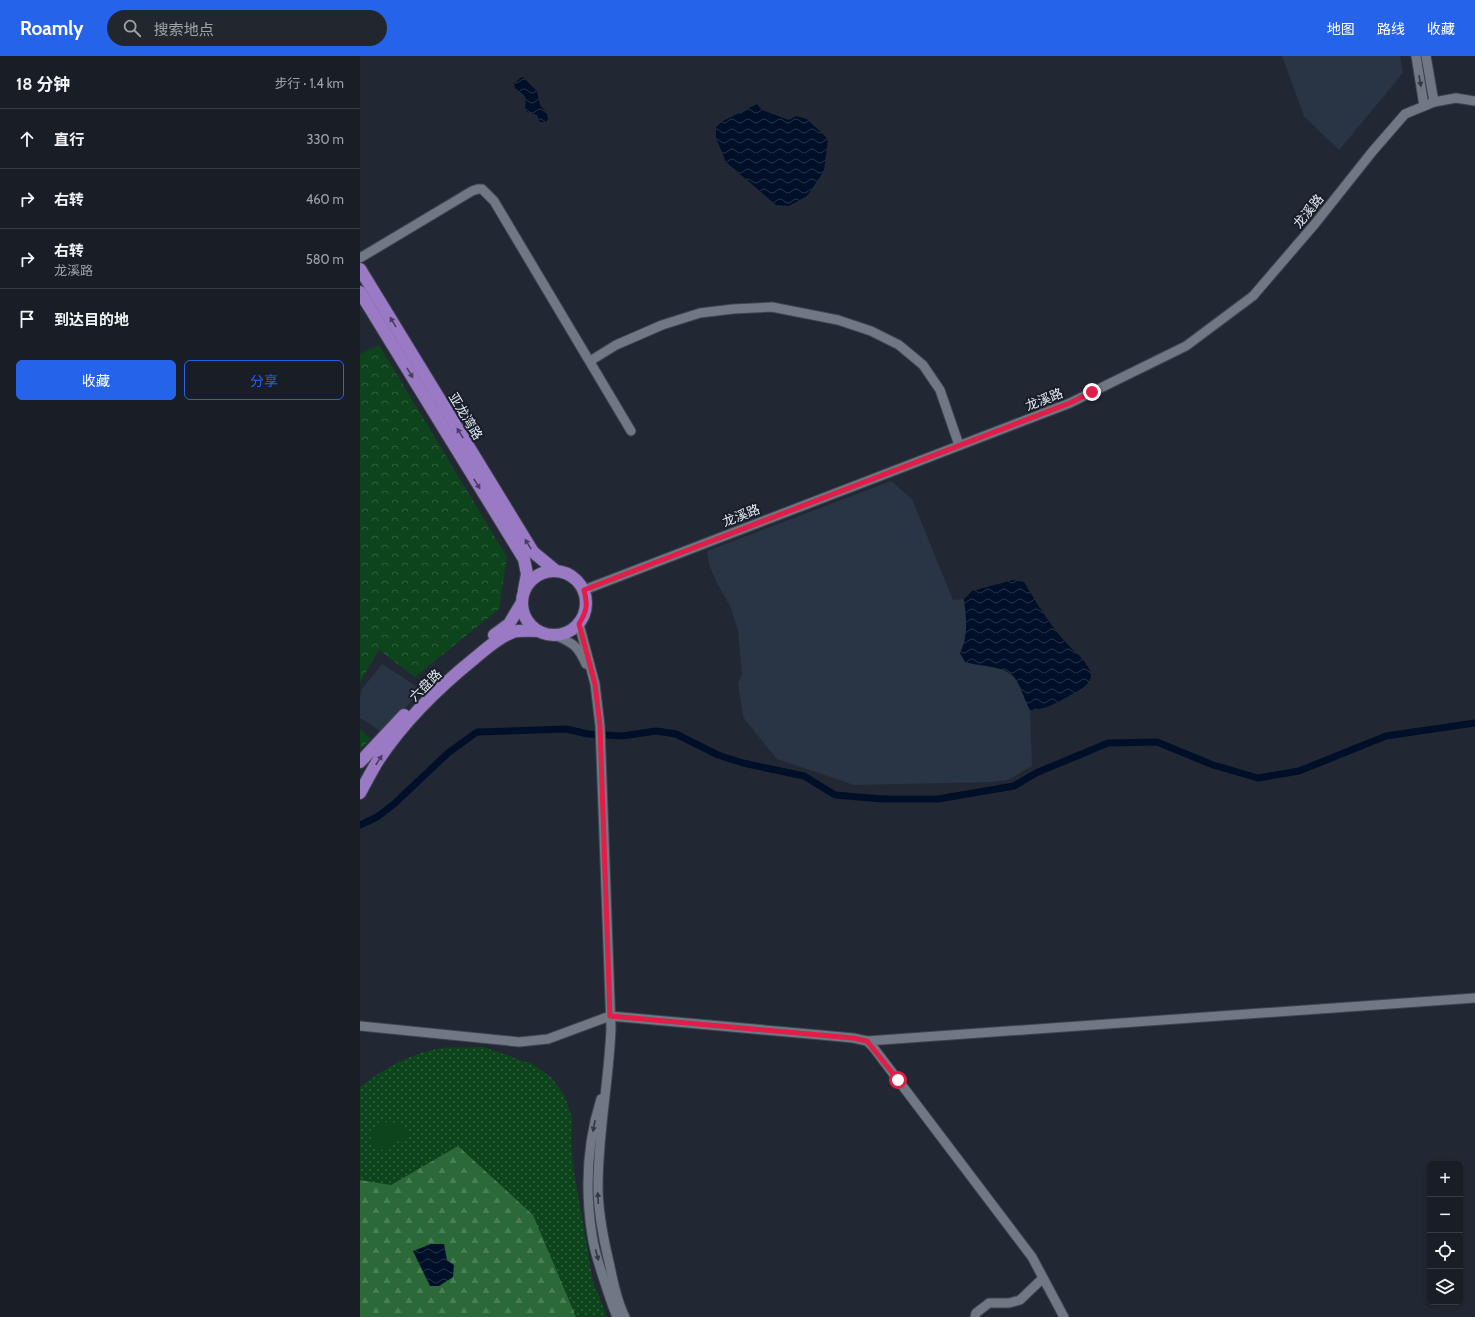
<!DOCTYPE html>
<html lang="zh">
<head>
<meta charset="utf-8">
<style>
  body { margin:0; font-family:Cabin,"Noto Sans SC",sans-serif; background:#22272e; color:#f1f3f6 }
  .controls { position:absolute; right:12px; bottom:12px; display:grid; overflow:hidden; border-radius:6px; box-shadow:0 2px 6px #0003 }
  .controls button { width:36px; height:36px; display:grid; place-items:center; padding:0; border:0; border-bottom:1px solid #373c43; background:#191e26; color:#f1f3f6; font:20px sans-serif }
  .stop { position:absolute; width:12px; height:12px; margin:-9px; border:3px solid #e11d48; border-radius:50%; background:#fff }
  .stop.end { background:#e11d48; border-color:#fff; box-shadow:0 1px 4px #0008 }
  .list { margin:0; padding:0; list-style:none }
  h2 { display:flex; justify-content:space-between; align-items:center; height:52px; margin:0; padding:0 16px; font-size:17px }
  h2 small { font-size:13px; font-weight:400; color:#9fa2a7 }
  .list li { display:grid; grid-template-columns:26px 1fr auto; gap:12px; align-items:center; box-sizing:border-box; height:60px; padding:0 16px; border-top:1px solid #373c43 }
  .list b { display:block; font-size:15px; white-space:nowrap }
  .list p { margin:0; font-size:13px; white-space:nowrap; color:#9fa2a7 }
  .list em { font-size:13px; font-style:normal; color:#9fa2a7 }
  .actions { display:flex; gap:8px; padding:12px 16px }
  .actions a { flex:1; padding:9px 0; border:1px solid #2563eb; border-radius:6px; text-align:center; font-size:14px; color:#2563eb }
  .actions .main { background:#2563eb; color:#fff }
  .icon { flex:none; width:22px; height:22px; fill:none; stroke:currentColor; stroke-width:2; stroke-linecap:round; stroke-linejoin:round }
  .map { position:relative; flex:none; width:1115px; height:1261px; overflow:hidden }
  header { display:flex; align-items:center; gap:24px; box-sizing:border-box; height:56px; padding:0 20px; background:#2563eb; color:#fff }
  header strong { font-size:19px }
  nav { display:flex; gap:22px; margin-inline-start:auto; font-size:14px }
  .search { width:280px; height:36px; background:#22272e; display:flex; align-items:center; gap:10px; box-sizing:border-box; padding:0 14px; border-radius:22px; color:#9fa2a7; font-size:15px }
  main { display:flex }
  aside { flex:1; background:#191e26 }
  .map>svg:first-child { display:block }
  .built { fill:#293444 }
  .grass { fill:url(#grass-dots) }
  .forest { fill:url(#forest-firs) }
  .park { fill:url(#park-crowns) }
  .pitch { fill:#0e441c }
  .water { fill:url(#water-waves) }
  .lines { fill:none; stroke-linecap:round; stroke-linejoin:round }
  .canal { stroke:#000f28; stroke-width:7 }
  .minor-casing { stroke:#3f454e; stroke-width:11 }
  .major-casing { stroke:#3f454e; stroke-width:14 }
  .minor { stroke:#707885; stroke-width:9 }
  .major { stroke:#9b7ac5; stroke-width:12 }
  .oneway { fill:#323945 }
  .oneway2 { fill:#463e60 }
  .route { stroke:#e11d48; stroke-width:5 }
  .labels { text-anchor:middle; dominant-baseline:central; stroke-width:4; stroke-linejoin:round; paint-order:stroke }
  .street-label { font-size:13px; fill:#e5eaf2; stroke:#181e29 }
</style>
</head>
<body>
<header>
<strong>Roamly</strong>
<div class="search"><svg class="icon" aria-label="search" viewBox="0 0 24 24"><circle cx="10" cy="10" r="6"/><path d="M15 15l6 6"/></svg>搜索地点</div>
<nav><a>地图</a><a>路线</a><a>收藏</a></nav>
</header>
<main>
<aside>
<h2>18 分钟<small>步行 · 1.4 km</small></h2>
<ul class="list">
<li><svg class="icon" aria-label="ahead" viewBox="0 0 24 24"><path d="M12 20V5M6 11l6-6 6 6"/></svg><div><b>直行</b></div><em>330 m</em></li>
<li><svg class="icon" aria-label="right" viewBox="0 0 24 24"><path d="M7 20v-9h11M14 6l5 5-5 5"/></svg><div><b>右转</b></div><em>460 m</em></li>
<li><svg class="icon" aria-label="right" viewBox="0 0 24 24"><path d="M7 20v-9h11M14 6l5 5-5 5"/></svg><div><b>右转</b><p>龙溪路</p></div><em>580 m</em></li>
<li><svg class="icon" aria-label="arrive" viewBox="0 0 24 24"><path d="M6 21V4h12l-3 4 3 4H6"/></svg><div><b>到达目的地</b></div></li>
</ul>
<div class="actions"><a class="main">收藏</a><a>分享</a></div>
</aside>
<div class="map">
<svg width="1115" height="1261" viewBox="0 0 1115 1261">
  <defs>
    <pattern id="grass-dots" width="8" height="8" patternUnits="userSpaceOnUse"><rect width="8" height="8" fill="#0e441c"/><path d="M2 2h.1M6 6h.1" fill="none" stroke="#315f3d" stroke-width="1.8" stroke-linecap="round"/></pattern>
    <pattern id="forest-firs" width="22" height="20" patternUnits="userSpaceOnUse"><rect width="22" height="20" fill="#2b6938"/><path d="M5 1l3.5 6h-7zM16 11l3.5 6h-7z" fill="#4a7f55"/></pattern>
    <pattern id="park-crowns" width="20" height="18" patternUnits="userSpaceOnUse"><rect width="20" height="18" fill="#0e441c"/><path d="M2 6a3 3 0 1 1 6 0M12 15a3 3 0 1 1 6 0" fill="none" stroke="#315f3d"/></pattern>
    <pattern id="water-waves" width="16" height="10" patternUnits="userSpaceOnUse"><rect width="16" height="10" fill="#000f28"/><path d="M0 5q4-4 8 0t8 0" fill="none" stroke="#253248"/></pattern>
  </defs>
  <rect width="100%" height="100%" fill="#212833"/>
  <g class="built">
    <polygon points="922,0 1040,0 1043,17 979,94 944,60"/>
    <polygon points="531,425 552,443 593,544 604,543 607,572 605,587 600,597 634,612 644,614 654,621 663,636 670,654 672,710 648,724 633,726 494,729 417,703 383,661 378,627 382,618 378,575 371,552 357,527 349,509 347,495"/>
    <polygon points="22,608 62,634 22,676 0,662 0,641 2,633"/>
  </g>
  <path class="grass" d="M123,991L172,1008L192,1022L205,1041L212,1062L211,1089L214,1116L233,1225L247,1261H0V1031C24,1013 46,999 77,993C92,990 108,992 123,991Z"/>
  <polygon class="forest" points="98,1090 173,1159 216,1261 0,1261 0,1124 31,1129"/>
  <g class="park">
    <polygon points="19,289 147,501 139,553 55,621 19,594 0,626 0,298"/>
    <polygon points="0,673 11,683 0,693"/>
  </g>
  <path class="pitch" d="M30,1065L48,1073L50,1078L22,1094L15,1092C8,1077 14,1068 30,1065Z"/>
  <g class="water">
    <polygon points="163,21 177,35 180,49 187,57 188,63 186,66 180,66 177,59 167,56 165,53 166,43 164,39 155,32 154,28 160,22"/>
    <polygon points="397,48 402,54 429,64 436,60 447,63 468,83 464,115 447,140 429,150 416,149 366,106 356,82 356,71 363,65"/>
    <path d="M653,524L664,526C678,550 694,575 714,595C721,601 730,610 731,620C731,629 716,636 709,640C696,647 685,654 670,654C664,644 662,632 655,622C646,609 620,611 605,606L600,597C609,579 606,561 604,543L612,535Z"/>
    <polygon points="71,1188 84,1188 87,1204 94,1209 93,1221 79,1230 70,1230 53,1195"/>
  </g>
  <g class="lines">
    <polyline class="canal" points="0,769 17,761 34,748 88,697 117,676 206,673 228,678 262,680 296,675 316,678 358,699 383,707 444,720 475,739 522,743 578,743 654,730 676,717 748,687 797,686 853,709 898,722 939,715 1026,680 1115,667"/>
    <g class="minor-casing">
      <g id="minor">
        <polyline points="1056,0 1064,50"/>
        <polyline points="1066,0 1074,46"/>
        <polyline points="0,202 112,135 118,133 122,133 134,145 271,375"/>
        <polyline points="230,305 256,289 302,269 340,257 373,253 412,251 478,264 511,275 539,289 563,309 580,334 599,389"/>
        <polyline points="224,534 710,347 826,290 893,240 954,169 1012,96 1045,58 1074,46 1096,42 1115,45"/>
        <path d="M219,568L235,628L240,670L251,972C249,1025 238,1077 238,1130C238,1156 243,1181 249,1206C253,1224 256,1244 265,1261"/>
        <path d="M197,580C215,588 218,591 226,608"/>
        <polyline points="0,970 159,986 188,983 250,960 461,979 493,982 507,985 513,991 672,1201 704,1261"/>
        <polyline points="507,985 1115,942"/>
        <path d="M241,1043C227,1087 225,1134 232,1179C234,1194 239,1209 244,1224C248,1236 252,1249 257,1261"/>
        <polyline points="615,1261 616,1257 629,1247 649,1247 660,1244 683,1222"/>
      </g>
    </g>
    <g class="major-casing">
      <g id="major">
        <polyline points="0,213 173,496 196,515"/>
        <polyline points="0,236 164,503 167,518 164,534"/>
        <circle cx="194" cy="547" r="32"/>
        <polyline points="134,579 149,568 161,548"/>
        <polyline points="0,706 44,659"/>
        <path d="M0,737C6,726 12,714 19,703C45,664 79,631 115,602C126,593 139,581 153,576C160,574 169,575 177,575"/>
      </g>
    </g>
    <use href="#minor" class="minor"/>
    <use href="#major" class="major"/>
  </g>
  <defs><path id="oneway-solid" d="M-6-.8H1V-3.2L6.5 0L1 3.2V.8H-6Z"/></defs>
  <g class="oneway">
    <use href="#oneway-solid" transform="translate(1060 25) rotate(80)"/>
    <use href="#oneway-solid" transform="translate(234 1070) rotate(101)"/>
    <use href="#oneway-solid" transform="translate(238 1142) rotate(-93)"/>
    <use href="#oneway-solid" transform="translate(237 1199) rotate(75)"/>
  </g>
  <g class="oneway2">
    <use href="#oneway-solid" transform="translate(33 266) rotate(-121)"/>
    <use href="#oneway-solid" transform="translate(50 317) rotate(59)"/>
    <use href="#oneway-solid" transform="translate(100 377) rotate(-122)"/>
    <use href="#oneway-solid" transform="translate(117 428) rotate(58)"/>
    <use href="#oneway-solid" transform="translate(168 488) rotate(-122)"/>
    <use href="#oneway-solid" transform="translate(19 704) rotate(-57)"/>
  </g>
  <g class="lines">
    <path class="route" d="M538,1024L507,985L493,982L250,960L240,670L235,628L219,568C227,555 228,549 224,534L710,347L732,336"/>
  </g>
  <g class="labels">
    <g class="street-label">
      <text transform="translate(948 155) rotate(-51)">龙溪路</text>
      <text transform="translate(684 343) rotate(-21)">龙溪路</text>
      <text transform="translate(106 360) rotate(59)">亚龙湾路</text>
      <text transform="translate(381 459) rotate(-21)">龙溪路</text>
      <text transform="translate(65 629) rotate(-45)">六盘路</text>
    </g>
  </g>
</svg>
<div class="controls">
<button>+</button>
<button>−</button>
<button><svg class="icon" aria-label="locate" viewBox="0 0 24 24"><circle cx="12" cy="12" r="6"/><path d="M12 2v4M12 18v4M2 12h4M18 12h4"/></svg></button>
<button><svg class="icon" aria-label="layers" viewBox="0 0 24 24"><path d="M12 4l9 5-9 5-9-5zM3 14l9 5 9-5"/></svg></button>
</div>
<div class="stop" style="left:538px;top:1024px"></div>
<div class="stop end" style="left:732px;top:336px"></div>
</div>
</main>
</body>
</html>
